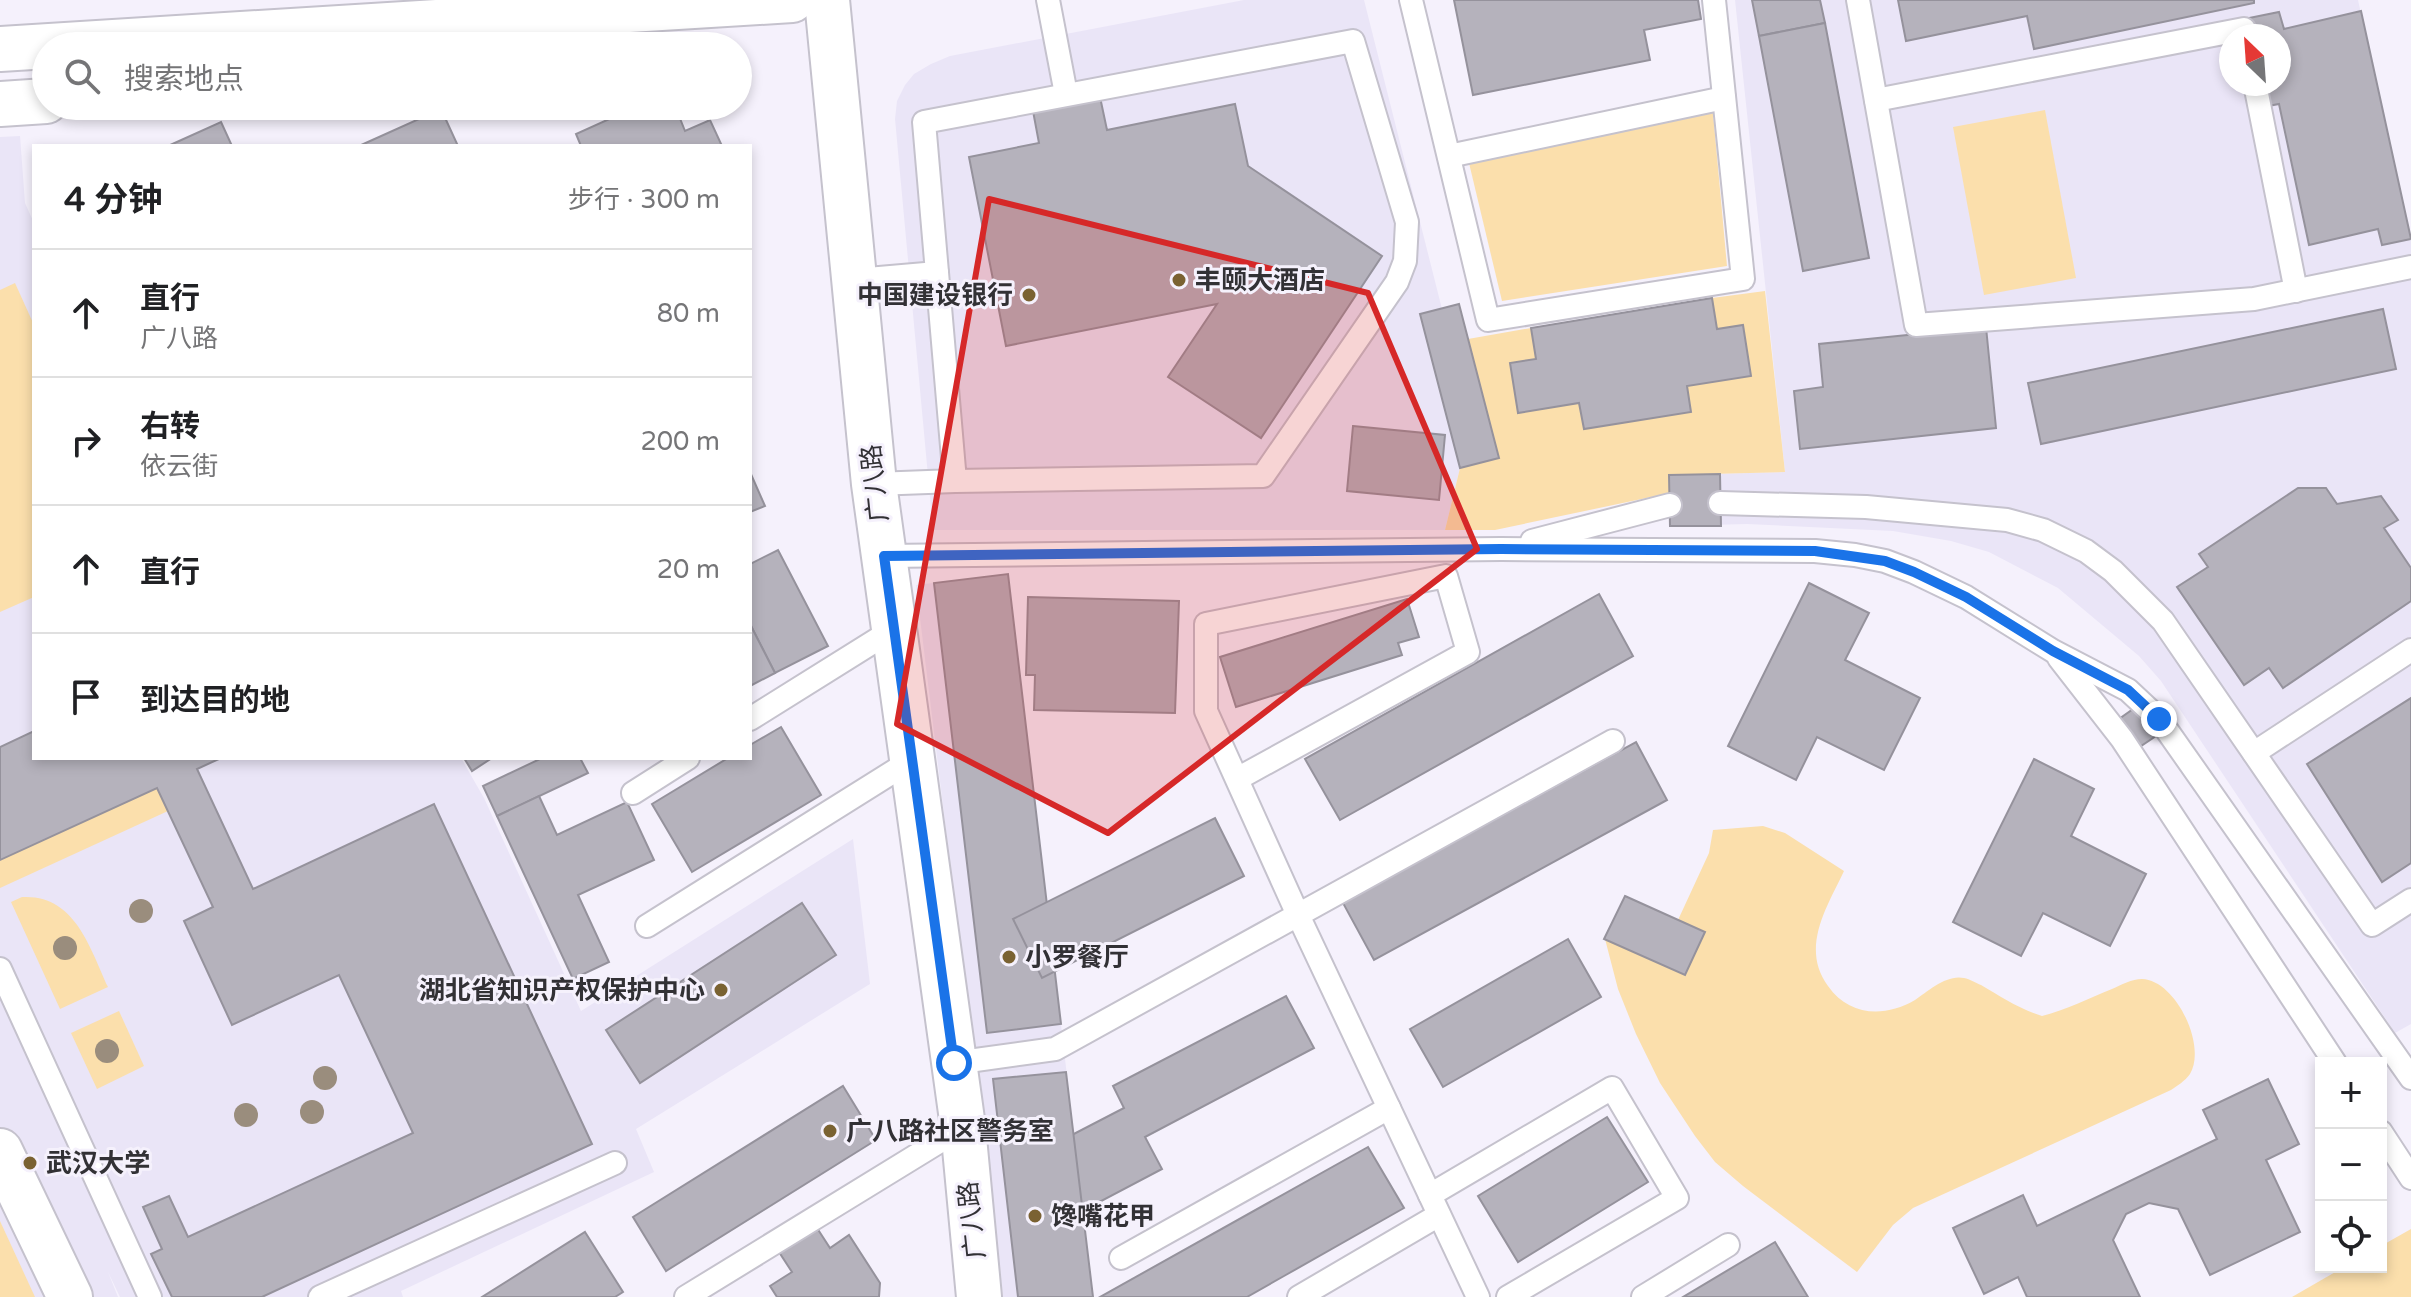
<!DOCTYPE html>
<html lang="zh">
<head>
<meta charset="utf-8">
<style>
  body { margin:0; font-family:"Varela Round","Noto Sans SC",sans-serif; background:#f2f2f2; color:#202124 }
  .controls { position:absolute; right:24px; bottom:24px; display:grid; overflow:hidden; border-radius:0px; box-shadow:0 4px 12px #0003 }
  .controls button { width:72px; height:72px; display:grid; place-items:center; padding:0; border:0; border-bottom:2px solid #e0e0e0; background:#fff; color:#202124; font:40px sans-serif }
  .compass { position:absolute; left:2219px; top:24px; width:72px; height:72px; border-radius:50%; background:#fff; box-shadow:0 4px 12px #0003; rotate:335deg }
  .stop { position:absolute; width:24px; height:24px; margin:-18px; border:6px solid #1a73e8; border-radius:50%; background:#fff }
  .stop.end { background:#1a73e8; border-color:#fff; box-shadow:0 2px 8px #0008 }
  .list { margin:0; padding:0; list-style:none }
  h2 { display:flex; justify-content:space-between; align-items:center; height:104px; margin:0; padding:0 32px; font-size:34px }
  h2 small { font-size:26px; font-weight:400; color:#757577 }
  .list li { display:grid; grid-template-columns:52px 1fr auto; gap:24px; align-items:center; box-sizing:border-box; height:128px; padding:0 32px; border-top:2px solid #e0e0e0 }
  .list b { display:block; font-size:30px; white-space:nowrap }
  .list p { margin:0; font-size:26px; white-space:nowrap; color:#757577 }
  .list em { font-size:26px; font-style:normal; color:#757577 }
  .icon { flex:none; width:44px; height:44px; fill:none; stroke:currentColor; stroke-width:2; stroke-linecap:round; stroke-linejoin:round }
  .map { position:relative; flex:none; width:2411px; height:1297px; overflow:hidden }
  .search { position:absolute; background:#fff; box-shadow:0 4px 12px #0003; left:32px; top:32px; width:720px; height:88px; display:flex; align-items:center; gap:20px; box-sizing:border-box; padding:0 28px; border-radius:44px; color:#757577; font-size:30px }
  .panel { position:absolute; background:#fff; box-shadow:0 4px 12px #0003; left:32px; top:144px; width:720px; height:616px; border-radius:0px }
  .map>svg:first-child { display:block }
  .built { fill:#eae5f7; fill-rule:evenodd }
  .green { fill:#fbdfac }
  .building { fill:#b5b2bc; stroke:#95929c; stroke-width:2 }
  .lines { fill:none; stroke-linecap:round; stroke-linejoin:round }
  .lane-casing { stroke:#c5c2cd; stroke-width:26 }
  .street-casing { stroke:#c5c2cd; stroke-width:48 }
  .secondary-casing { stroke:#c5c2cd; stroke-width:48 }
  .lane { stroke:#fff; stroke-width:22 }
  .street { stroke:#fff; stroke-width:44 }
  .secondary { stroke:#fff; stroke-width:44 }
  .tree { fill:#9a8d7d }
  .route { stroke:#1a73e8; stroke-width:10 }
  .marked { fill:#d62828; fill-opacity:0.2; stroke:#d62828; stroke-width:6; stroke-linejoin:round }
  .poi-dot { fill:#7a6232; stroke:#f5f1fc; stroke-width:3 }
  .labels { text-anchor:middle; dominant-baseline:central; stroke-width:6; stroke-linejoin:round; paint-order:stroke }
  .poi-label { font-size:26px; font-weight:bold; fill:#323135; stroke:#f5f1fc; text-anchor:start }
  .street-label { font-size:26px; fill:#323135; stroke:#f5f1fc }
</style>
</head>
<body>
<div class="map">
<svg width="2411" height="1297" viewBox="0 0 2411 1297">
  <rect width="100%" height="100%" fill="#f5f1fc"/>
  <g class="built">
    <polygon points="1244,0 1364,0 1442,309 1420,315 1460,468 1445,530 933,530 895,119 897,101 905,85 914,74 931,64 950,56"/>
    <path d="M1735,0H2358L2411,241V1024L2395,1033L2161,681L2139,656L2058,588L1989,552L1951,541L1893,531L1747,524L1670,526L1669,475L1785,472ZM2231,36H2279V84H2231Z"/>
    <polygon points="20,136 25,203 34,223 34,758 461,758 484,798 581,1011 853,839 870,984 636,1129 654,1172 401,1291 403,1297 120,1297 108,1272 118,1297 0,1297 0,137"/>
    <polygon points="1008,574 1093,1297 1003,1297 916,585"/>
  </g>
  <g class="green">
    <polygon points="2045,110 2076,278 1984,295 1953,127"/>
    <polygon points="1713,113 1727,266 1502,301 1469,163"/>
    <polygon points="15,283 34,325 34,597 0,612 0,290"/>
    <polygon points="1765,291 1785,472 1670,475 1670,493 1495,530 1445,530 1460,468 1499,457 1468,339 1531,328 1536,359 1510,363 1518,413 1579,403 1584,429 1691,412 1687,386 1751,376 1717,329 1712,298"/>
    <polygon points="157,788 168,811 0,888 0,860"/>
    <path d="M1763,826L1785,833L1844,871C1827,907 1800,948 1828,986C1849,1016 1884,1018 1915,1000C1928,991 1947,974 1964,978C1970,979 1976,983 1981,985C2000,996 2021,1010 2042,1016C2066,1010 2089,998 2112,989C2121,985 2132,979 2142,979C2176,980 2207,1046 2190,1074C2185,1081 2177,1086 2171,1090L1913,1208L1893,1225L1857,1272L1743,1186L1715,1162L1695,1136L1660,1083L1636,1034L1618,989L1605,939L1685,975L1705,932L1678,920L1709,853L1713,830Z"/>
    <path d="M22,897C75,894 90,948 108,987L60,1009L11,902Z"/>
    <polygon points="119,1011 144,1066 97,1089 71,1033"/>
    <polygon points="0,1221 35,1297 0,1297"/>
    <polygon points="2411,1229 2411,1297 2292,1297 2344,1267 2381,1267 2381,1246"/>
  </g>
  <g class="building">
    <polygon points="1454,0 1698,0 1701,19 1644,30 1650,60 1473,95"/>
    <polygon points="1752,0 1820,0 1825,23 1759,36"/>
    <polygon points="1898,0 2254,0 2254,3 2034,49 2027,16 1906,41"/>
    <polygon points="2361,11 2411,239 2382,245 2378,229 2309,245 2279,104 2268,106 2263,84 2279,84 2279,36 2252,36 2249,18 2279,12 2284,29"/>
    <polygon points="1825,23 1869,258 1803,271 1759,36"/>
    <polygon points="1100,97 1107,130 1235,104 1248,166 1382,256 1261,438 1168,377 1217,304 1006,346 969,157 1039,143 1033,111"/>
    <polygon points="638,106 675,106 685,131 710,120 722,146 581,146 576,134"/>
    <polygon points="441,109 458,146 359,146"/>
    <polygon points="221,122 232,146 168,146"/>
    <polygon points="1712,298 1717,329 1743,325 1751,376 1687,386 1691,412 1584,429 1579,403 1518,413 1510,363 1536,359 1531,328"/>
    <polygon points="1459,304 1499,458 1460,468 1420,314"/>
    <polygon points="2383,309 2396,369 2041,444 2028,383"/>
    <polygon points="1986,327 1996,428 1800,449 1794,391 1823,387 1819,344"/>
    <polygon points="1353,426 1445,435 1439,500 1347,491"/>
    <polygon points="750,472 765,506 750,512"/>
    <polygon points="1720,474 1721,526 1670,526 1669,475"/>
    <polygon points="2298,488 2326,488 2337,504 2381,496 2398,520 2384,528 2411,568 2411,601 2283,688 2269,668 2244,685 2177,587 2208,567 2199,554"/>
    <polygon points="778,550 828,646 775,673 750,624 750,564"/>
    <polygon points="1008,574 1061,1024 987,1033 934,583"/>
    <polygon points="1809,583 1869,613 1845,660 1920,698 1884,770 1817,737 1796,780 1728,746"/>
    <polygon points="1599,594 1633,656 1340,820 1305,759"/>
    <polygon points="1028,597 1179,601 1175,713 1034,710 1035,675 1026,675"/>
    <polygon points="1407,599 1419,637 1398,643 1402,655 1236,707 1220,657"/>
    <polygon points="750,624 775,673 750,686"/>
    <polygon points="2411,698 2411,863 2382,882 2307,764"/>
    <polygon points="2136,707 2156,736 2138,748 2119,719"/>
    <polygon points="781,727 821,795 692,872 652,804 728,758 750,758 750,745"/>
    <polygon points="34,731 34,758 221,758 197,769 253,889 434,804 592,1144 262,1297 172,1297 151,1254 162,1249 143,1207 169,1196 188,1237 413,1133 339,975 232,1025 184,921 213,907 157,788 0,860 0,747"/>
    <polygon points="1636,742 1667,800 1374,960 1343,903"/>
    <polygon points="464,758 492,758 472,771"/>
    <polygon points="542,758 580,758 588,773 497,816 483,786"/>
    <polygon points="2034,759 2094,789 2071,836 2146,874 2110,946 2043,913 2021,956 1953,922"/>
    <polygon points="539,796 557,835 627,802 654,860 578,895 609,962 573,979 497,816"/>
    <polygon points="1215,818 1244,876 1042,978 1013,919"/>
    <polygon points="1625,896 1705,932 1685,975 1604,939"/>
    <polygon points="802,903 836,955 640,1083 606,1030"/>
    <polygon points="1568,939 1601,997 1443,1087 1410,1029"/>
    <polygon points="1286,996 1314,1048 1145,1137 1162,1169 1073,1216 1039,1152 1124,1108 1113,1086"/>
    <polygon points="1066,1072 1093,1297 1018,1297 993,1079"/>
    <polygon points="2268,1079 2299,1144 2266,1160 2300,1232 2210,1275 2178,1209 2149,1203 2126,1214 2113,1240 2140,1297 2027,1297 2018,1277 1984,1294 1953,1228 2023,1195 2037,1226 2217,1139 2203,1110"/>
    <polygon points="843,1086 876,1140 666,1271 633,1217"/>
    <polygon points="1607,1117 1648,1182 1518,1262 1478,1196"/>
    <polygon points="1368,1147 1404,1208 1284,1276 1247,1297 1100,1297"/>
    <polygon points="817,1228 830,1248 849,1235 880,1283 879,1297 777,1297 770,1286 792,1272 779,1252"/>
    <polygon points="585,1232 623,1292 615,1297 482,1297"/>
    <polygon points="1775,1242 1808,1297 1683,1297"/>
  </g>
  <g class="lines">
    <g class="lane-casing">
      <g id="lane">
        <polyline points="1048,0 1066,94"/>
        <polyline points="1411,0 1488,320 1743,279 1714,0"/>
        <polyline points="1858,0 1916,325 2254,299 2411,267"/>
        <polyline points="2255,84 2296,291"/>
        <polyline points="1876,100 2244,29 2245,36"/>
        <polyline points="1449,156 1724,98"/>
        <polyline points="856,280 937,273"/>
        <polyline points="874,484 955,481 1263,476 1397,282 1405,261 1407,222 1353,41 924,122 955,481"/>
        <polyline points="1720,503 1866,507 2007,520 2043,530 2086,551 2113,571 2163,621 2372,925 2411,900"/>
        <polyline points="1532,541 1670,505"/>
        <polyline points="884,556 1501,549 1815,551 1855,555 1885,561 1914,572 1966,597 2053,651 2128,690 2159,719 2411,1078"/>
        <polyline points="2059,658 2122,739 2335,1063"/>
        <polyline points="750,719 894,629"/>
        <polyline points="2254,753 2411,650"/>
        <polyline points="1237,779 1468,652 1446,576 1206,624 1206,711 1298,915 1478,1297"/>
        <polyline points="633,793 688,758"/>
        <polyline points="647,926 912,760"/>
        <polyline points="0,969 150,1297"/>
        <polyline points="954,1063 1055,1049 1613,741"/>
        <polyline points="2381,1132 2411,1178"/>
        <polyline points="1430,1195 1612,1088 1677,1198 1508,1297"/>
        <polyline points="1121,1258 1389,1108"/>
        <polyline points="320,1297 615,1163"/>
        <polyline points="686,1297 963,1127"/>
        <polyline points="1299,1297 1439,1215"/>
        <polyline points="1643,1297 1728,1245"/>
      </g>
    </g>
    <g class="street-casing">
      <g id="street">
        <polyline points="431,46 499,29"/>
        <polyline points="0,104 46,101"/>
        <polyline points="0,1151 70,1297"/>
      </g>
    </g>
    <g class="secondary-casing">
      <g id="secondary">
        <polyline points="827,0 874,484 963,1127 979,1297"/>
        <polyline points="0,49 792,0"/>
      </g>
    </g>
    <use href="#lane" class="lane"/>
    <use href="#street" class="street"/>
    <use href="#secondary" class="secondary"/>
  </g>
  <g class="tree">
    <circle cx="141" cy="911" r="12"/>
    <circle cx="65" cy="948" r="12"/>
    <circle cx="107" cy="1051" r="12"/>
    <circle cx="325" cy="1078" r="12"/>
    <circle cx="312" cy="1112" r="12"/>
    <circle cx="246" cy="1115" r="12"/>
  </g>
  <g class="lines">
    <polyline class="route" points="954,1063 884,556 1501,549 1815,551 1885,561 1914,572 1966,597 2053,651 2128,690 2159,719"/>
  </g>
  <path class="marked" d="M989,199L1368,293L1477,549L1108,833L897,724Z"/>
  <g class="poi-dot">
    <circle cx="1179" cy="280" r="8"/>
    <circle cx="1029" cy="295" r="8"/>
    <circle cx="1009" cy="957" r="8"/>
    <circle cx="721" cy="990" r="8"/>
    <circle cx="830" cy="1131" r="8"/>
    <circle cx="30" cy="1163" r="8"/>
    <circle cx="1035" cy="1216" r="8"/>
  </g>
  <g class="labels">
    <g class="poi-label">
      <text x="1195" y="280">丰颐大酒店</text>
      <text x="1013" y="295" text-anchor="end">中国建设银行</text>
      <text x="1025" y="957">小罗餐厅</text>
      <text x="705" y="990" text-anchor="end">湖北省知识产权保护中心</text>
      <text x="846" y="1131">广八路社区警务室</text>
      <text x="46" y="1163">武汉大学</text>
      <text x="1051" y="1216">馋嘴花甲</text>
    </g>
    <g class="street-label">
      <text transform="translate(875 483) rotate(-96)">广八路</text>
      <text transform="translate(972 1220) rotate(-96)">广八路</text>
    </g>
  </g>
</svg>
<div class="controls">
<button>+</button>
<button>−</button>
<button><svg class="icon" aria-label="locate" viewBox="0 0 24 24"><circle cx="12" cy="12" r="6"/><path d="M12 2v4M12 18v4M2 12h4M18 12h4"/></svg></button>
</div>
<svg class="compass" viewBox="-18 -18 36 36"><path d="M0-13l5 13h-10z" fill="#e53935"/><path d="M0 13l5-13h-10z" fill="#757577"/></svg>
<div class="stop" style="left:954px;top:1063px"></div>
<div class="stop end" style="left:2159px;top:719px"></div>
<div class="search"><svg class="icon" aria-label="search" viewBox="0 0 24 24"><circle cx="10" cy="10" r="6"/><path d="M15 15l6 6"/></svg>搜索地点</div>
<section class="panel">
<h2>4 分钟<small>步行 · 300 m</small></h2>
<ul class="list">
<li><svg class="icon" aria-label="ahead" viewBox="0 0 24 24"><path d="M12 20V5M6 11l6-6 6 6"/></svg><div><b>直行</b><p>广八路</p></div><em>80 m</em></li>
<li><svg class="icon" aria-label="right" viewBox="0 0 24 24"><path d="M7 20v-9h11M14 6l5 5-5 5"/></svg><div><b>右转</b><p>依云街</p></div><em>200 m</em></li>
<li><svg class="icon" aria-label="ahead" viewBox="0 0 24 24"><path d="M12 20V5M6 11l6-6 6 6"/></svg><div><b>直行</b></div><em>20 m</em></li>
<li><svg class="icon" aria-label="arrive" viewBox="0 0 24 24"><path d="M6 21V4h12l-3 4 3 4H6"/></svg><div><b>到达目的地</b></div></li>
</ul>
</section>
</div>
</body>
</html>
